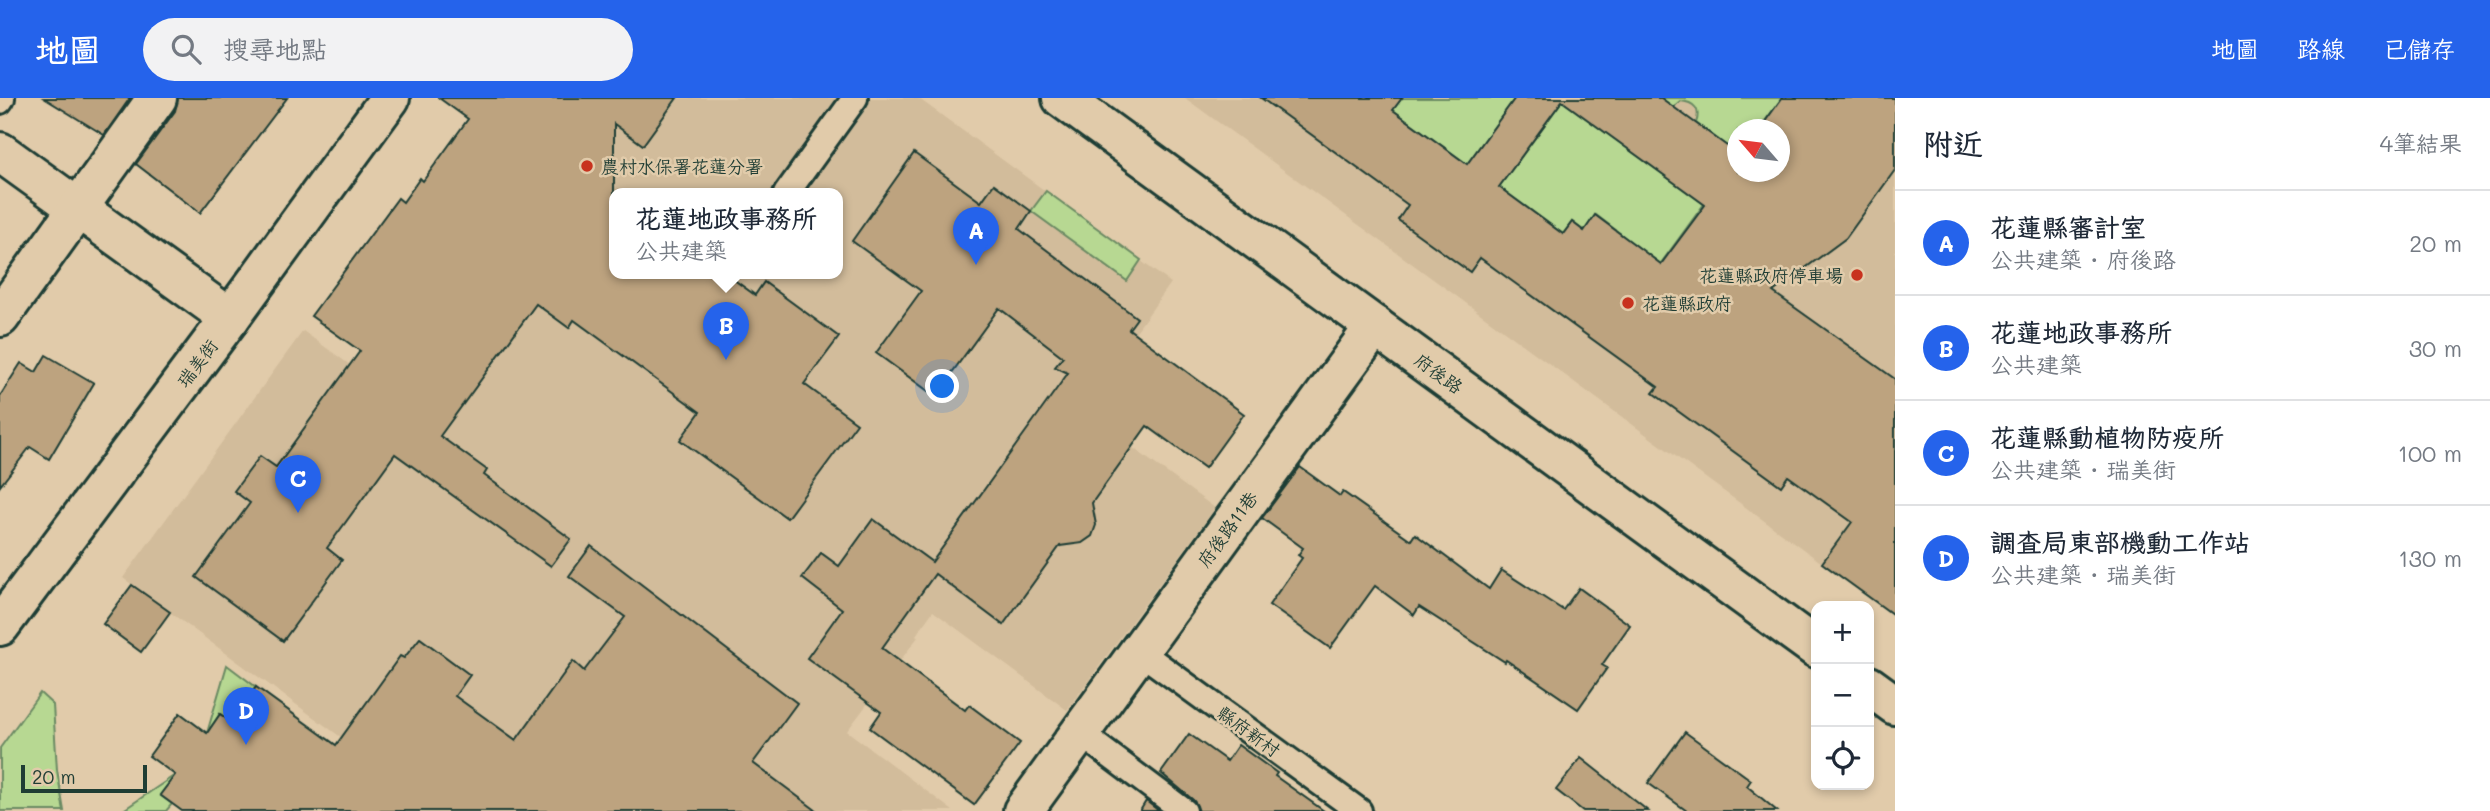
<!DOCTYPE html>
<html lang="zh-TW">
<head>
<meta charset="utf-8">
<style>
  body { margin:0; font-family:Mali,"LXGW WenKai TC",sans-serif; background:#f2f2f3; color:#1f2937 }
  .controls { position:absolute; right:21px; bottom:21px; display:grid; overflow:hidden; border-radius:14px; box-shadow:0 4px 10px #0003 }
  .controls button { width:63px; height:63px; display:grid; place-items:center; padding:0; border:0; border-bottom:2px solid #e0e1e3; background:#fff; color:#1f2937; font:35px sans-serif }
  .compass { position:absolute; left:1727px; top:21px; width:63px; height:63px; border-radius:50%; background:#fff; box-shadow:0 4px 10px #0003; rotate:298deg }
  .scale { position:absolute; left:21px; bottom:18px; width:126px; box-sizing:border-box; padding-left:7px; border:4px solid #1f3d34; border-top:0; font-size:19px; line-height:24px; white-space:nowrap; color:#1f3d34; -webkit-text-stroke:5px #e1cbaa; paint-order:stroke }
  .you { position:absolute; left:943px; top:289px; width:24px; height:24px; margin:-18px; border:5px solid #fff; border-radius:50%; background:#1a73e8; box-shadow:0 0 0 10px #1a73e833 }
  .badge { display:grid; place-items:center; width:46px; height:46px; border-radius:50%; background:#2563eb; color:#fff; font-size:23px; font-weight:700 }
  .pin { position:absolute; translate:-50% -58px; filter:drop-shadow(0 2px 4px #0008) }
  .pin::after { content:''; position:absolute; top:37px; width:24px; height:21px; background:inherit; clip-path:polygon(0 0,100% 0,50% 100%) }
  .popup { position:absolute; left:609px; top:90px; width:234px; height:91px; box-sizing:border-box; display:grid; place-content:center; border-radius:14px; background:#fff; filter:drop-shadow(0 2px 5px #0005); font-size:23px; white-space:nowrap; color:#747a83 }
  .popup b { font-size:26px; color:#1f2937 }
  .popup::after { content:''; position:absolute; left:50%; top:100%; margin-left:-14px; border:14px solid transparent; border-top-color:#fff }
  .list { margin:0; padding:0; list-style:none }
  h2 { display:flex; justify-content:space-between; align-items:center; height:91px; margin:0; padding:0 28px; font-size:30px }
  h2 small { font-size:23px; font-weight:400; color:#747a83 }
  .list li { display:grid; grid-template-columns:46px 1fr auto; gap:21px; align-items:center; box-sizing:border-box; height:105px; padding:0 28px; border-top:2px solid #e0e1e3 }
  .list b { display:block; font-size:26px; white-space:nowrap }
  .list p { margin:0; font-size:23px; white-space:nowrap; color:#747a83 }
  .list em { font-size:23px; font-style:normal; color:#747a83 }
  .icon { flex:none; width:38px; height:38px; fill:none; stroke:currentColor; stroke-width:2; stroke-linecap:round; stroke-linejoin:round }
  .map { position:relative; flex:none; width:1895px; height:713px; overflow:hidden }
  header { display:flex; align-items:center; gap:42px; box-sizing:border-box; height:98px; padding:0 35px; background:#2563eb; color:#fff }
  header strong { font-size:33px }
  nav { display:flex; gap:38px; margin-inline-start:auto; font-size:24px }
  .search { width:490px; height:63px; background:#f2f2f3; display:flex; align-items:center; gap:18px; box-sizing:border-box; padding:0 24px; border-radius:38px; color:#747a83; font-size:26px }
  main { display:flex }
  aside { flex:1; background:#fff }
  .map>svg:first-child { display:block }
  .built { fill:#d2bc9b; fill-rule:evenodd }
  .green { fill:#b7d892; stroke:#6b8a63; stroke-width:2 }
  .building { fill:#bda37f; stroke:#1f3d34; stroke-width:2; fill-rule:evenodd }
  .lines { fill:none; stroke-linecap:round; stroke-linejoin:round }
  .service-casing { stroke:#1f3d34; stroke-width:30 }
  .minor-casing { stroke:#1f3d34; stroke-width:44 }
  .service { stroke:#e1cbaa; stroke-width:24 }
  .minor { stroke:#e1cbaa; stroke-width:38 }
  .poi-dot { fill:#c8321e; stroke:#e1cbaa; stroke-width:2.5 }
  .labels { text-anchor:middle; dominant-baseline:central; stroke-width:5; stroke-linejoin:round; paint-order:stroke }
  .poi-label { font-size:18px; fill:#1f3d34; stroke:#e1cbaa; text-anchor:start }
  .street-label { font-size:18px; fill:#1f3d34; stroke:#e1cbaa }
</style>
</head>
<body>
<header>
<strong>地圖</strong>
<div class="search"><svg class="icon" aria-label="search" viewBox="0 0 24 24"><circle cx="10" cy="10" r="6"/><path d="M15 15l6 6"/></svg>搜尋地點</div>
<nav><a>地圖</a><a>路線</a><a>已儲存</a></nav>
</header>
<main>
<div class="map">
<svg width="1895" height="713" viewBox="0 0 1895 713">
  <rect width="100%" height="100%" fill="#e1cbaa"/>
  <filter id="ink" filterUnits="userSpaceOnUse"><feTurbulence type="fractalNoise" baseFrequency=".0143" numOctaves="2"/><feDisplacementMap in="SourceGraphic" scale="14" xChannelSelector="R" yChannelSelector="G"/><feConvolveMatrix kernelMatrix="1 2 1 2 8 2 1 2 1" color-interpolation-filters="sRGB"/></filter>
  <g filter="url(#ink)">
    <g class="built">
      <path d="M450,0H918L1171,185L1080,311L1215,410L1067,612L933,513L916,537L918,539L847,633L953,713H442L123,480L303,233L393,298L550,81L446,5ZM614,96H838V176H614Z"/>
      <path d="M1185,0H1895V518L1822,465ZM1738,32H1780V74H1738Z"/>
    </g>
    <g class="green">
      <polygon points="1402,0 1515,0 1467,66 1393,12"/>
      <path d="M1661,0H1782L1759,31L1738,32L1737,56L1696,25C1701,12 1695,4 1680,3L1673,9Z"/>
      <polygon points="1562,3 1704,106 1648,183 1622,137 1596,117 1584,133 1572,124 1563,136 1499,89"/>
      <polygon points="1046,93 1141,162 1127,183 1031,113"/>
      <polygon points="227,567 256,589 231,624 220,616 207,635"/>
      <polygon points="40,595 53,607 57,672 64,713 0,713 0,650"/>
      <polygon points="175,677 160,697 172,706 166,713 122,713"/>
    </g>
    <g class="building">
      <polygon points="44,0 130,0 104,37"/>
      <polygon points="178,0 287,0 200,115 136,66 175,13"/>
      <polygon points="439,0 677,0 643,47 614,26 614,176 726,176 755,197 764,184 839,239 804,286 857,325 787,420 680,342 700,314 574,222 569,230 536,206 440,338 487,372 484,377 571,441 551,468 395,356 327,450 342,462 283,543 196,479 250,405 234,393 260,358 276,369 360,253 311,218 398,100 403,104 420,80 423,83 468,21"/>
      <path d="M1261,0H1402L1393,12L1467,66L1515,0H1661L1738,56V74H1780V32H1759L1782,0H1895V72L1846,140L1773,194L1895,281V518L1822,465L1852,424L1788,378L1781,388L1653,295L1658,289L1480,160L1470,174L1398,122L1408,107ZM1562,3L1705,107L1661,166L1595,117L1584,133L1572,124L1563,136L1499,89Z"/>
      <polygon points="914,55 981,104 994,86 1031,113 1019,131 1137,220 1129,231 1244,316 1205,370 1147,328 1092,405 1096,427 1092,438 1082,445 1060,448 1003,527 935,476 882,550 965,612 969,607 1020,645 974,707 870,630 881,614 807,560 842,511 802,480 821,455 839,468 873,421 932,464 1068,275 1055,269 1063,259 999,210 935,298 876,255 921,193 852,143"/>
      <polygon points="46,257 94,285 49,361 30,349 0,388 0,298 21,265 36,274"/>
      <polygon points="1300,369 1340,398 1343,394 1411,442 1415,436 1489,491 1501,472 1563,512 1579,490 1630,527 1602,567 1607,570 1578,611 1506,562 1505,564 1419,509 1414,517 1375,488 1330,550 1269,507 1302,460 1298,457 1303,450 1262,420"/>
      <polygon points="591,448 797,605 753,665 817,713 182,713 160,697 175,677 149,658 180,615 207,635 220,616 231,624 256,589 336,647 400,558 404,560 420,540 470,577 455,598 516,642 573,563 584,573 625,519 569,478"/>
      <polygon points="132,487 170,514 141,554 103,526"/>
      <polygon points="1685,634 1751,682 1747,688 1777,713 1687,713 1648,685"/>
      <polygon points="1189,636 1227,663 1238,647 1277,675 1275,678 1324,713 1199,713 1193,702 1161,675"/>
      <polygon points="1581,660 1648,713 1583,713 1556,692"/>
      <polygon points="1146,703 1159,713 1140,713"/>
    </g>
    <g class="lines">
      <g class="service-casing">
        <g id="service">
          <polyline points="0,3 2,0"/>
          <polyline points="786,96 855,0"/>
          <polyline points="1139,553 1359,713"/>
          <polyline points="1080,635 1184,713"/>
        </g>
      </g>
      <g class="minor-casing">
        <g id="minor">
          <polyline points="1062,0 1816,550"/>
          <polyline points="0,54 230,220"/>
          <polyline points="0,219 157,0"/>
          <polyline points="0,528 230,220 390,0"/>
          <polyline points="1869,588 1895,607"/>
          <polyline points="1023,713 1375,228"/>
        </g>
      </g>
      <use href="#service" class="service"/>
      <use href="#minor" class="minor"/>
    </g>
  </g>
  <g class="poi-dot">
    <circle cx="587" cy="68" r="7"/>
    <circle cx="1857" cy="177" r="7"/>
    <circle cx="1628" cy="205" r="7"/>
  </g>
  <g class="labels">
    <g class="poi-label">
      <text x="601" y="68">農村水保署花蓮分署</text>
      <text x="1843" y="177" text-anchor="end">花蓮縣政府停車場</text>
      <text x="1642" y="205">花蓮縣政府</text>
    </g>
    <g class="street-label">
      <text transform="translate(197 265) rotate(-53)">瑞美街</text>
      <text transform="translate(1439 275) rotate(36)">府後路</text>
      <text transform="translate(1227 431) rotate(-54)">府後路11巷</text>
      <text transform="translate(1249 633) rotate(36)">縣府新村</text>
    </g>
  </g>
</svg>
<div class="controls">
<button>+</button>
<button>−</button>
<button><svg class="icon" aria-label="locate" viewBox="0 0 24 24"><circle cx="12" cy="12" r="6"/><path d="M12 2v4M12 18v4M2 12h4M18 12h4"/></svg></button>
</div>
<svg class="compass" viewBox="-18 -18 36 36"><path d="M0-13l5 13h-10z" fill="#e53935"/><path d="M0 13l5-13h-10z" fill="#747a83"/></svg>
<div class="scale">20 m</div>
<div class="you"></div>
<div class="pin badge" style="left:976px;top:167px">A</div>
<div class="pin badge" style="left:726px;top:262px">B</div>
<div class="popup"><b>花蓮地政事務所</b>公共建築</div>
<div class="pin badge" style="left:298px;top:415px">C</div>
<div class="pin badge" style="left:246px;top:647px">D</div>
</div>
<aside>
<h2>附近<small>4筆結果</small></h2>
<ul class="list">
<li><span class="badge">A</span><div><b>花蓮縣審計室</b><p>公共建築 · 府後路</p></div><em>20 m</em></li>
<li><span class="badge">B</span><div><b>花蓮地政事務所</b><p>公共建築</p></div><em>30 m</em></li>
<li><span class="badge">C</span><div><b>花蓮縣動植物防疫所</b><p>公共建築 · 瑞美街</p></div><em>100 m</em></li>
<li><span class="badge">D</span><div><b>調查局東部機動工作站</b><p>公共建築 · 瑞美街</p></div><em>130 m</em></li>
</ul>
</aside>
</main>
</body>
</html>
